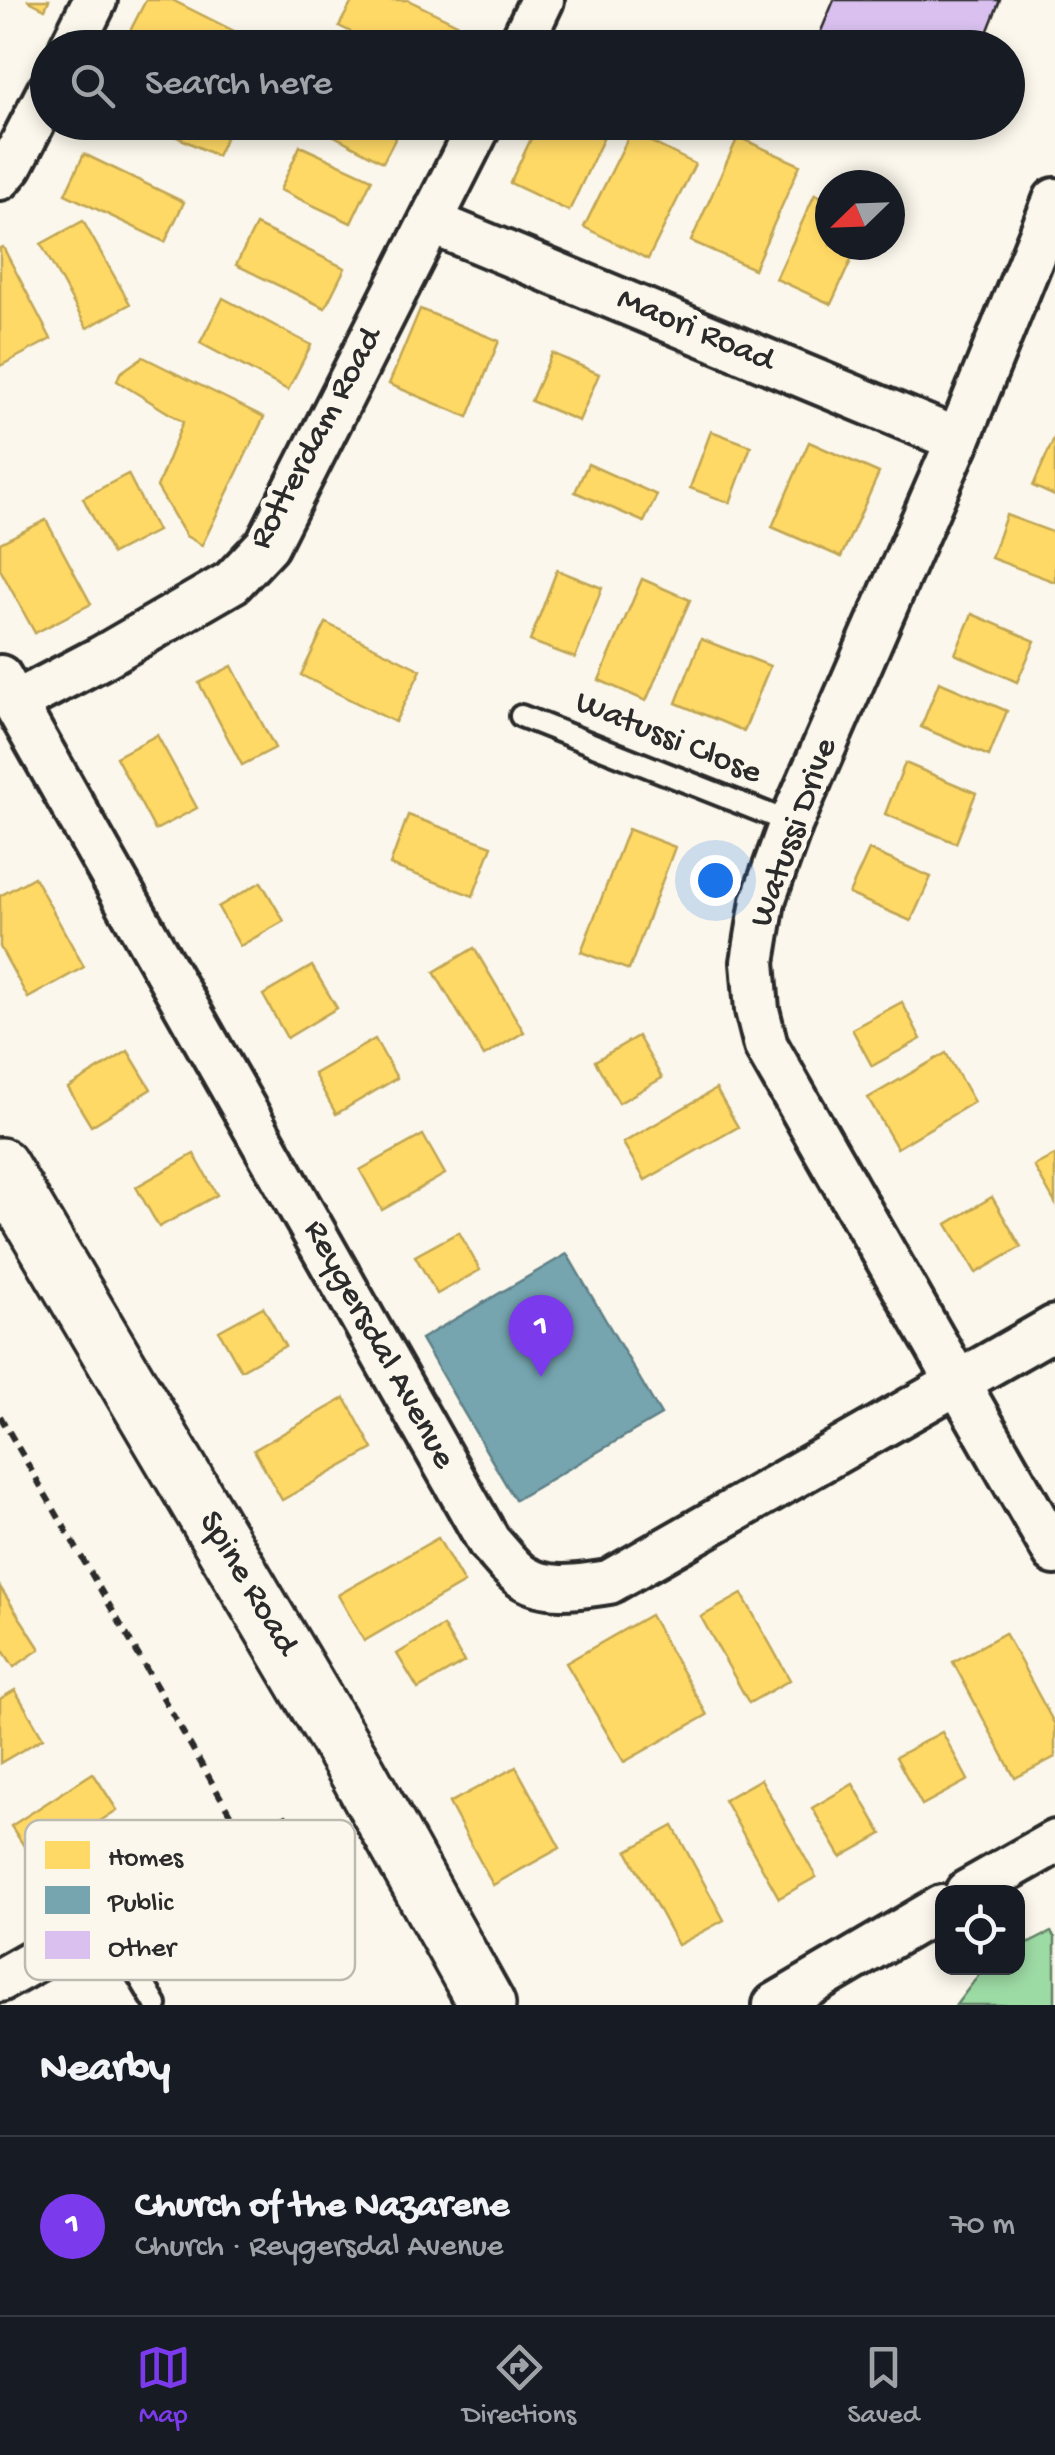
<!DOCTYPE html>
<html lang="en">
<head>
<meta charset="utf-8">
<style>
  body { margin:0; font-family:"Gochi Hand",sans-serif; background:#242831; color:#f1f3f6 }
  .controls { position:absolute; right:30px; bottom:30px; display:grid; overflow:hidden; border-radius:20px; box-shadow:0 5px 15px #0003 }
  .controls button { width:90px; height:90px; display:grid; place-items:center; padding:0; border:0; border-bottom:2px solid #363941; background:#171b24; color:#f1f3f6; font:50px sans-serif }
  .compass { position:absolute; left:815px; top:170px; width:90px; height:90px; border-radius:50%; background:#171b24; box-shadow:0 5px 15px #0003; rotate:247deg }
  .you { position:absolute; left:715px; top:880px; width:35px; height:35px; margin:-25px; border:8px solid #fff; border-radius:50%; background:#1a73e8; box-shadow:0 0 0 15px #1a73e833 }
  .badge { display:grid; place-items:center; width:65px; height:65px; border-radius:50%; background:#7c3aed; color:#fff; font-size:32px; font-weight:700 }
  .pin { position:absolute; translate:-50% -82px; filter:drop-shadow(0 2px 5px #0008) }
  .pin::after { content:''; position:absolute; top:52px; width:35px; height:30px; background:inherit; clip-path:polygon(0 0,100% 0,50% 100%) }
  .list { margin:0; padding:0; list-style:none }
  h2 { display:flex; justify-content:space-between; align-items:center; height:130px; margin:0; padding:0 40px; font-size:42px }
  h2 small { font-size:32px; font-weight:400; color:#9ea1a6 }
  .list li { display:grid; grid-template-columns:65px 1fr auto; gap:30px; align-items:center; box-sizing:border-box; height:180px; padding:0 40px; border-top:2px solid #363941 }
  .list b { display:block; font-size:38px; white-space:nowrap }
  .list p { margin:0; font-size:32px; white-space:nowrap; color:#9ea1a6 }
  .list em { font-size:32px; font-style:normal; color:#9ea1a6 }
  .icon { flex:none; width:55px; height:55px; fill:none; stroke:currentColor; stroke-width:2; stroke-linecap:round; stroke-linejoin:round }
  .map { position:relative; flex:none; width:1055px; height:2005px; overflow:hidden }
  .search { position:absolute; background:#171b24; box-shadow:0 5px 15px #0003; left:30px; right:30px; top:30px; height:110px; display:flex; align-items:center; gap:25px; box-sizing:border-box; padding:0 35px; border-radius:55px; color:#9ea1a6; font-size:38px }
  .sheet { height:310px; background:#171b24 }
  nav { display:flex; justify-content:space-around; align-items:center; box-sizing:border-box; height:140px; border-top:2px solid #363941; background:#171b24; font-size:28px; color:#9ea1a6 }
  nav a { display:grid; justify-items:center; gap:5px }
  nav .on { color:#7c3aed }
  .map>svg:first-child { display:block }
  .green { fill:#9ddba4; stroke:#648368; stroke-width:2.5 }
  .homes { fill:#ffd966; stroke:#bfa554; stroke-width:2.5 }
  .public { fill:#76a5af; stroke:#608087; stroke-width:2.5 }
  .building { fill:#d9c0ef; stroke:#2b2b2b; stroke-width:2.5 }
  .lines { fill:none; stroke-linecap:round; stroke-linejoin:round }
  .lane-casing { stroke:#2b2b2b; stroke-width:28 }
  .street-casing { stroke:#2b2b2b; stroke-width:50 }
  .secondary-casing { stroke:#2b2b2b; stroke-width:62 }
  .path { stroke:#2b2b2b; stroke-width:6; stroke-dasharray:10 8; stroke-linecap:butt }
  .lane { stroke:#fbf7ec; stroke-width:20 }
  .street { stroke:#fbf7ec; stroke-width:42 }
  .secondary { stroke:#fbf7ec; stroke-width:55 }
  .labels { text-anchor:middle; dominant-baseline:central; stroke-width:10; stroke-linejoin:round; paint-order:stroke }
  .street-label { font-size:35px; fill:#2b2b2b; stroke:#fbf7ec }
  .key { fill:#fbf7ec; stroke:#bdbab2; stroke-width:2.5 }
  .key-label { font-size:28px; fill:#2b2b2b }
</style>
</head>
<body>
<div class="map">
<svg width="1055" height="2005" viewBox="0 0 1055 2005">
  <rect width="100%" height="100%" fill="#fbf7ec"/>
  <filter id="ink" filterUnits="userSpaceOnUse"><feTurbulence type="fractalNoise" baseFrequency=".01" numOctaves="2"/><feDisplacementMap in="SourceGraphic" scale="20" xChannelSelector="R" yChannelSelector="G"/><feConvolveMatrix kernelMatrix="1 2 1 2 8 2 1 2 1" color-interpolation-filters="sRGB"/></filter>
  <g filter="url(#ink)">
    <polygon class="green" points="1051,1932 1055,1938 1055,2005 956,2005 984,1968 1018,1968 1018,1949"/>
    <g class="homes">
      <polygon points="27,0 49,0 45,9"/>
      <polygon points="146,0 172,0 234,31 226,48 153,48 128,35"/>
      <polygon points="353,0 408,0 461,26 450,48 383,48 339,26"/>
      <polygon points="146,122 233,122 217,156"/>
      <polygon points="332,122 404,122 383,162 327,132"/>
      <polygon points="539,122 611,122 569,211 510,183"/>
      <polygon points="631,132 695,164 648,259 584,227"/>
      <polygon points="738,137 800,165 754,269 691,241"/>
      <polygon points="300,146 372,179 351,223 280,190"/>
      <polygon points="84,154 184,202 165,242 65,194"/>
      <polygon points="815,194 830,201 830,245 858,245 831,304 776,279"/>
      <polygon points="83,221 130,304 87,328 41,244"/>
      <polygon points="256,225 345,268 325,308 236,265"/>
      <polygon points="3,247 51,339 0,366 0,248"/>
      <polygon points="223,298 311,345 288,390 200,343"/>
      <polygon points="420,309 499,341 468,417 389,384"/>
      <polygon points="552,353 599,374 579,421 531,401"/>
      <polygon points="143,357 264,417 202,545 186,536 157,487 183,422 117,381 120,373"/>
      <polygon points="711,431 751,446 730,503 690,488"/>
      <polygon points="1055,436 1055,496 1033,486"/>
      <polygon points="809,442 879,473 841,557 772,527"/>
      <polygon points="588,464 657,495 644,522 575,492"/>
      <polygon points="128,474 157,531 112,554 83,498"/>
      <polygon points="1006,515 1055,533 1055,582 991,558"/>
      <polygon points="46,520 91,604 35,633 0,569 0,543"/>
      <polygon points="557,570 602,588 575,658 530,641"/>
      <polygon points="642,579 690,600 646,701 599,680"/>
      <polygon points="972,614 1035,641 1017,682 955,654"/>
      <polygon points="326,623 421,670 395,722 301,675"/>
      <polygon points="701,639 770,666 744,731 676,703"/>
      <polygon points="232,666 275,748 242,765 199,683"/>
      <polygon points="939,682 1007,711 989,756 921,727"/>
      <polygon points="157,735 197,808 155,830 116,757"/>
      <polygon points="905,763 976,793 956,843 885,814"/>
      <polygon points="408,815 492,846 473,896 390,865"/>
      <polygon points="628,829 675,847 629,970 581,952"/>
      <polygon points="869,850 931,877 911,921 849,894"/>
      <polygon points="34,877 84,967 28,998 0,947 0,896"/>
      <polygon points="261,882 284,921 240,946 218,907"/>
      <polygon points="474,948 524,1032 484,1056 434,972"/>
      <polygon points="312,966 337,1008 287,1038 263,995"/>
      <polygon points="902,1002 921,1039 872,1066 852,1029"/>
      <polygon points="638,1036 662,1078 619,1103 595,1061"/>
      <polygon points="375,1039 397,1078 336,1114 314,1074"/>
      <polygon points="128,1051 151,1089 91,1126 68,1088"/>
      <polygon points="946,1053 974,1102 897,1148 868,1098"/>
      <polygon points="716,1089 738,1127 645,1180 623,1143"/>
      <polygon points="423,1135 445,1174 382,1210 360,1170"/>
      <polygon points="194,1154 217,1195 159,1227 136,1187"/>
      <polygon points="1055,1155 1055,1203 1034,1166"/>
      <polygon points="992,1197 1021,1247 976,1273 947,1224"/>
      <polygon points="459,1232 480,1270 437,1294 415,1256"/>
      <polygon points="263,1307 285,1346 241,1370 219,1331"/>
      <polygon points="345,1398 373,1449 282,1500 254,1450"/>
      <polygon points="438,1538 464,1583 364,1641 338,1595"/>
      <polygon points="0,1587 40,1649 14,1667 0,1646"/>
      <polygon points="742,1594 790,1680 749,1703 701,1617"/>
      <polygon points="650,1615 707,1715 624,1762 566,1663"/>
      <polygon points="443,1626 464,1662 418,1689 397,1654"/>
      <polygon points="1005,1633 1055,1725 1055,1757 1015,1778 953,1662"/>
      <polygon points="15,1690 43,1738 0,1763 0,1699"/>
      <polygon points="942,1732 968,1780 922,1805 896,1757"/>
      <polygon points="516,1767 560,1848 493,1885 449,1803"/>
      <polygon points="93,1773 117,1810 82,1833 97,1857 69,1874 53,1849 34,1861 11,1826"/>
      <polygon points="761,1779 816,1877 779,1898 724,1800"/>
      <polygon points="853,1784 882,1834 841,1857 812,1808"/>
      <polygon points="673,1826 724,1920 678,1945 627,1851"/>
    </g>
    <polygon class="public" points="567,1254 661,1415 515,1500 421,1339"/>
    <g class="building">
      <polygon points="834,0 1000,0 981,48 814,48"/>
      <polygon points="913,122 950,122 945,136"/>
    </g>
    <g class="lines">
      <g class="lane-casing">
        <g id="lane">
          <polyline points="521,716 791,823"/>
          <polyline points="137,1973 156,2005"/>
        </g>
      </g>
      <g class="street-casing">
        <g id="street">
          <polyline points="71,48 95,0"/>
          <polyline points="519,48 542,0"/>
          <polyline points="0,178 11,165 48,93"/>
          <polyline points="1055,200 958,440 791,823 763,901 753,962 757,1010 766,1046 1055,1553"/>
          <polyline points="431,222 958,440"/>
          <path d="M0,677L489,1542C500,1553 510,1569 523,1577C549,1593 581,1586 609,1582L1055,1327"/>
          <polyline points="15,703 101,658 232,582 267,545 481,122"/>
          <polyline points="967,1892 1055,1842"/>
          <polyline points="0,1980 87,1931"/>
          <polyline points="775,2005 942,1907"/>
        </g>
      </g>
      <g class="secondary-casing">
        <polyline id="secondary" points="0,1166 358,1773 487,2005"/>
      </g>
      <g class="path">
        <polyline points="0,1416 232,1817 242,1840"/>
        <polyline points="127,1908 288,1816"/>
      </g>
      <use href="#lane" class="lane"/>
      <use href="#street" class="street"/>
      <use href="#secondary" class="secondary"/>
    </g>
  </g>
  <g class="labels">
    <g class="street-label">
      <text transform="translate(695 331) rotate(23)">Maori Road</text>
      <text transform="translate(317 439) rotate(-62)">Rotterdam Road</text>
      <text transform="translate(668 739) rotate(22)">Watussi Close</text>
      <text transform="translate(795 833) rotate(-70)">Watussi Drive</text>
      <text transform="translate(378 1345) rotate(61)">Reygersdal Avenue</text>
      <text transform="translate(247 1584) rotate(59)">Spine Road</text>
    </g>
  </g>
  <rect x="25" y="1820" width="330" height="160" rx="15" class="key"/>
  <rect x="45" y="1841" width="45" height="28" fill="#ffd966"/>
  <rect x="45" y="1886" width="45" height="28" fill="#76a5af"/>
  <rect x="45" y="1931" width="45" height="28" fill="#d9c0ef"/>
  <g class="key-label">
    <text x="108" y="1865">Homes</text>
    <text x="108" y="1910">Public</text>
    <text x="108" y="1955">Other</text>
  </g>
</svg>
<div class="controls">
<button><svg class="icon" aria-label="locate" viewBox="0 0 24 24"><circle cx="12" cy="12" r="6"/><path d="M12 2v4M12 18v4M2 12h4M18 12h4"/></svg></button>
</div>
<svg class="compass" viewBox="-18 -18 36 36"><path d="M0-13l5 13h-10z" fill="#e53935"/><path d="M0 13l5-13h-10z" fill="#9ea1a6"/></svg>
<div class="you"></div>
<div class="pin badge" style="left:541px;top:1377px">1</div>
<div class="search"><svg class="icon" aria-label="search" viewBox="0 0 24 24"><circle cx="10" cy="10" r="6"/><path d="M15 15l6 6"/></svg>Search here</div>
</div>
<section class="sheet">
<h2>Nearby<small></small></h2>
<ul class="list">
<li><span class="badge">1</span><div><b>Church of the Nazarene</b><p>Church · Reygersdal Avenue</p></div><em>70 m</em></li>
</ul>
</section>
<nav>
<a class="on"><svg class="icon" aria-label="map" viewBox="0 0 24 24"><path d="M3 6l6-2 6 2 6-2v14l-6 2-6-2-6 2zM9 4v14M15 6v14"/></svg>Map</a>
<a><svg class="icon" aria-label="directions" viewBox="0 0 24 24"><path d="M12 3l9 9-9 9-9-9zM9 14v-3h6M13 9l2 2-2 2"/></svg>Directions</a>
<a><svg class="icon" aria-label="saved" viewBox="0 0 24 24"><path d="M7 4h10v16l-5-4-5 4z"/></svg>Saved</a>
</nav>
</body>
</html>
